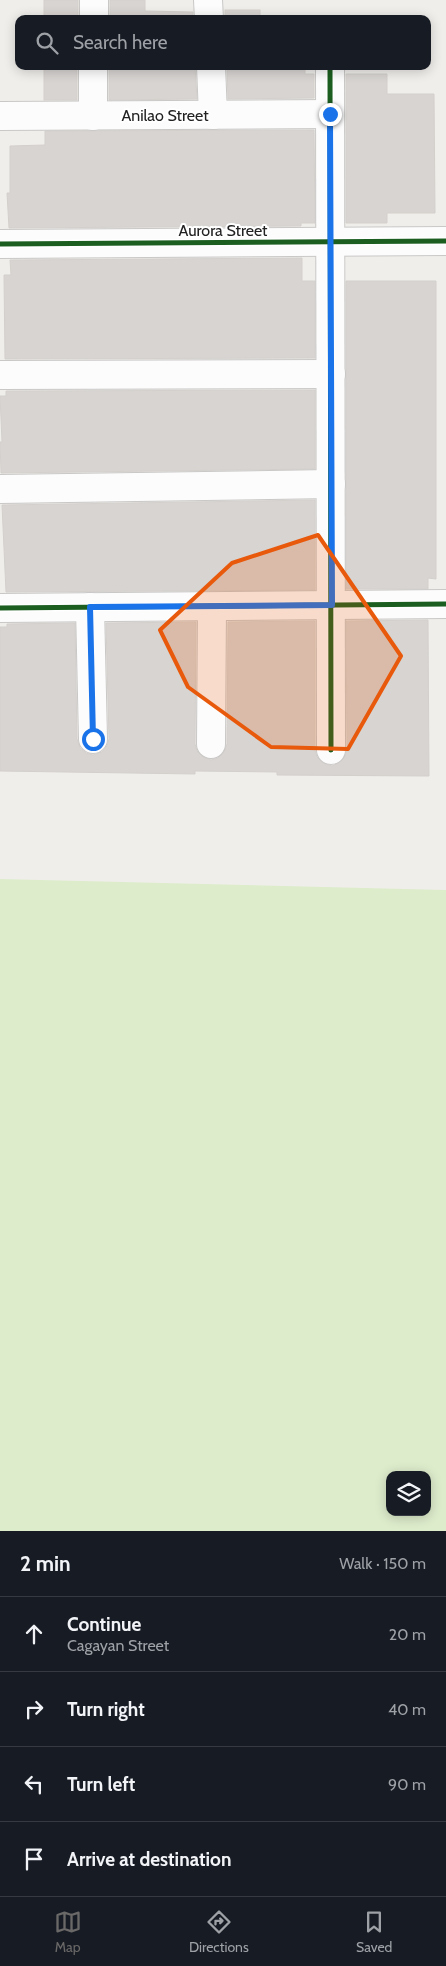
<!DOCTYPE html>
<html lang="en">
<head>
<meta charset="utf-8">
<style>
  body { margin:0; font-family:Cabin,sans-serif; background:#20242c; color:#f1f3f6 }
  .controls { position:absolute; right:15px; bottom:15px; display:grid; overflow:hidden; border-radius:10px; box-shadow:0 2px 12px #0003 }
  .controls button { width:45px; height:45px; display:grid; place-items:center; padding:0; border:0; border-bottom:1px solid #363941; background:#171b24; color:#f1f3f6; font:25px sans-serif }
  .stop { position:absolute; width:15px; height:15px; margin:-11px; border:4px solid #1a73e8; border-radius:50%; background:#fff }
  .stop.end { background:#1a73e8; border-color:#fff; box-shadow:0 1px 5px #0008 }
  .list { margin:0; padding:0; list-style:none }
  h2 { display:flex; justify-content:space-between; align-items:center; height:65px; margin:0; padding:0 20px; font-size:21px }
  h2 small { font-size:16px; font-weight:400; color:#9ea1a6 }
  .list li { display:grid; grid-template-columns:32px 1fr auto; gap:15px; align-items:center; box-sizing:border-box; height:75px; padding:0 20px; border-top:1px solid #363941 }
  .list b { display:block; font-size:19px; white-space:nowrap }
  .list p { margin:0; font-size:16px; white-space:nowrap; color:#9ea1a6 }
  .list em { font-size:16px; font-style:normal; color:#9ea1a6 }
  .icon { flex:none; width:28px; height:28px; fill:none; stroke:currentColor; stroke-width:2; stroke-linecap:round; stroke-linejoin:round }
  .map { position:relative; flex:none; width:446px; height:1531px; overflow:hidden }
  .search { position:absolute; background:#171b24; box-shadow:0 2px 12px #0003; left:15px; right:15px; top:15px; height:55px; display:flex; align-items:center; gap:12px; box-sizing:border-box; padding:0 18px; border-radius:10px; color:#9ea1a6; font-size:19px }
  .sheet { height:365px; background:#171b24 }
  nav { display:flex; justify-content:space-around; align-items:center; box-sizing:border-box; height:70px; border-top:1px solid #363941; background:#171b24; font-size:14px; color:#9ea1a6 }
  nav a { display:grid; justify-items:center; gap:2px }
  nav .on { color:#6a6968 }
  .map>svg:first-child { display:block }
  .grass { fill:#ddeccb; fill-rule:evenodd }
  .building { fill:#d7d4d2; stroke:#d3d0cc }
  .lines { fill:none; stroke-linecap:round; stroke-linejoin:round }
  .minor-casing { stroke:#c9c8c7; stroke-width:30 }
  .minor { stroke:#fdfcfc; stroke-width:28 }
  .cycleway-casing { stroke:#fff; stroke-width:8 }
  .cycleway { stroke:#1b5e20; stroke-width:5 }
  .route { stroke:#1a73e8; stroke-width:6 }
  .marked { fill:#e8590c; fill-opacity:0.2; stroke:#e8590c; stroke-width:4; stroke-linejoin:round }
  .labels { text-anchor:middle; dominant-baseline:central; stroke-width:4; stroke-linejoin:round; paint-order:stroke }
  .street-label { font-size:16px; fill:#222; stroke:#fff }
</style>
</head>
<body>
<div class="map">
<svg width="446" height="1531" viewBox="0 0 446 1531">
  <rect width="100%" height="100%" fill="#f0eeeb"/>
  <path class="grass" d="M0,879L446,890V1531H0ZM390,1475H427V1512H390Z"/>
  <g class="building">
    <rect x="44" y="0" width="34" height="19"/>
    <polygon points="110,0 145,0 145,11 193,12 193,19 110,19"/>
    <rect x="225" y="10" width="35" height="9"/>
    <rect x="44" y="66" width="33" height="34"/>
    <polygon points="109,66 195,66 197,99 109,100"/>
    <polygon points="227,66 305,66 305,74 314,74 314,98 228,99"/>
    <polygon points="346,74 387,74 387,94 434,94 435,213 387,213 387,223 346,223"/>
    <polygon points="314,130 315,223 301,223 301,226 9,228 7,193 10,193 10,146 45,145 45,131"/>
    <polygon points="302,258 302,281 315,281 315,358 5,359 4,275 11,275 10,260"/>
    <polygon points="346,281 436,281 436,579 428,578 428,589 346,589"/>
    <polygon points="315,390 315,469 1,473 0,442 2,442 0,396 6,396 6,391"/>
    <polygon points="315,500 315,590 6,592 2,505"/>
    <polygon points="428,620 429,776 277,775 277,772 195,771 195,774 0,771 0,627 7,627 7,624 75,623 77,739 80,748 86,753 93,755 102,752 107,746 109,739 106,623 196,622 195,744 197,751 203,757 211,760 218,758 224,752 227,744 228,622 315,621 315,750 317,757 323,763 332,766 339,763 344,758 347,750 346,621"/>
  </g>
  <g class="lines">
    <g class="minor-casing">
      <g id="minor">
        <polyline points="208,0 209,19"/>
        <polyline points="94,19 94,0"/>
        <polyline points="211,66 213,115"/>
        <polyline points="330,66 331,750"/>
        <polyline points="0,116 330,114"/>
        <polyline points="93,116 93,66"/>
        <polyline points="0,244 446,241"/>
        <polyline points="0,375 331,374"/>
        <polyline points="0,489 331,484"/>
        <polyline points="90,607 93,739"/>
        <polyline points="0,608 446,604"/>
        <polyline points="211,744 212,607"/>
      </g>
    </g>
    <use href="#minor" class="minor"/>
    <g class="cycleway-casing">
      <g id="cycleway">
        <polyline points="330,66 331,750"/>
        <polyline points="0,244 446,241"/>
        <polyline points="0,608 446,604"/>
      </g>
    </g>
    <use href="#cycleway" class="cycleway"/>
  </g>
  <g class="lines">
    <polyline class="route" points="93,739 90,607 332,605 330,114"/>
  </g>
  <path class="marked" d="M318,535L401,656L348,749L271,747L188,687L160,630L232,563Z"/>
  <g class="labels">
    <g class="street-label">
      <text x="165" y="115">Anilao Street</text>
      <text x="223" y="230">Aurora Street</text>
    </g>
  </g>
</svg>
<div class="controls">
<button><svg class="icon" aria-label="layers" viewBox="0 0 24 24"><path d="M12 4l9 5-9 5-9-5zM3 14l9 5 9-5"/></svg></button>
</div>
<div class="stop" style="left:93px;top:739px"></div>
<div class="stop end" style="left:330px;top:114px"></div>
<div class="search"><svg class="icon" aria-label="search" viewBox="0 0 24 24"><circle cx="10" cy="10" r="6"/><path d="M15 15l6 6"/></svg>Search here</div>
</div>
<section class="sheet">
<h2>2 min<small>Walk · 150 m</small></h2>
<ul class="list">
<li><svg class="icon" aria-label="ahead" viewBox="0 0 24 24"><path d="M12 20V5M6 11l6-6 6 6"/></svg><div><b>Continue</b><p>Cagayan Street</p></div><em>20 m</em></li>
<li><svg class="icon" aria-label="right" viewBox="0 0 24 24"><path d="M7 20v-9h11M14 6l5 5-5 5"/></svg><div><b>Turn right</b></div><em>40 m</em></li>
<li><svg class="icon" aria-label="left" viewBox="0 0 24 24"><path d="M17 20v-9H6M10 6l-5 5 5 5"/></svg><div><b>Turn left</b></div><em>90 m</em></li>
<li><svg class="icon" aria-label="arrive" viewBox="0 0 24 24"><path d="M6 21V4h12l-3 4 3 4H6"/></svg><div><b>Arrive at destination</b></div></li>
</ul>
</section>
<nav>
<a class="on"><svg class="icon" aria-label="map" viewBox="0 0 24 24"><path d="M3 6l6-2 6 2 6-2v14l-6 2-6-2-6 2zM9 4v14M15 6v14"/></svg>Map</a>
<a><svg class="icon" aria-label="directions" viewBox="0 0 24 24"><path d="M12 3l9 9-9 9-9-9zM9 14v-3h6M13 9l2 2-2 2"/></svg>Directions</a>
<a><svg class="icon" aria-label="saved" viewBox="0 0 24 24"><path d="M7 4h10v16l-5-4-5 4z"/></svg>Saved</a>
</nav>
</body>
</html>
